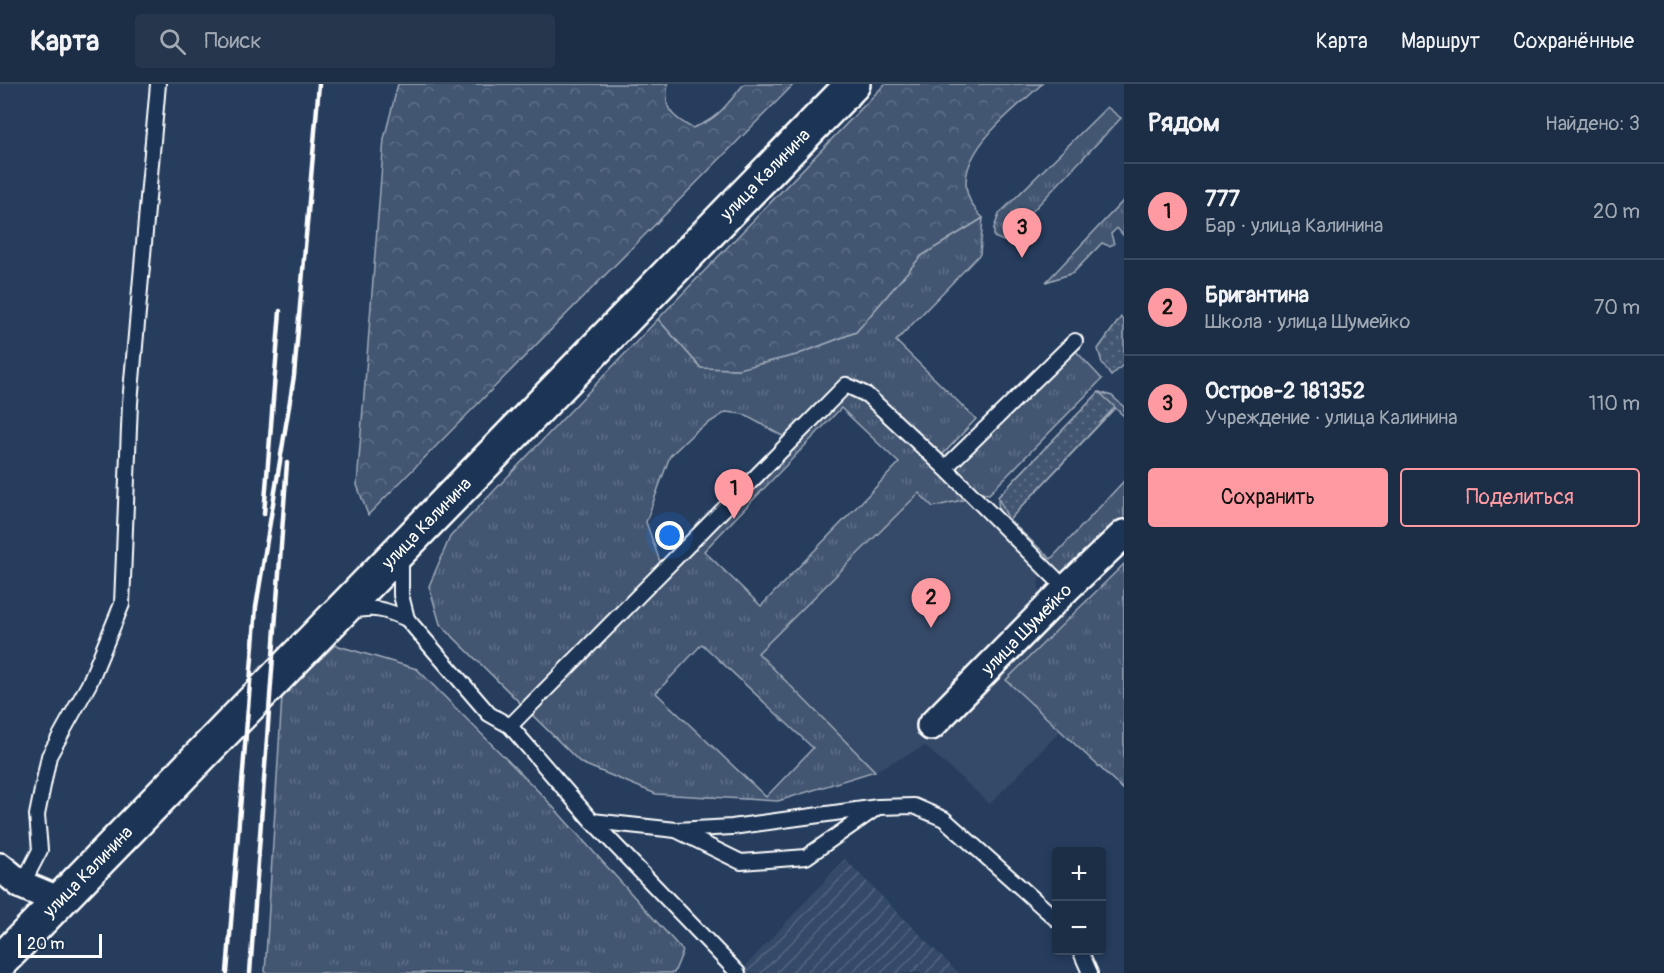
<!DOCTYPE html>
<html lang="ru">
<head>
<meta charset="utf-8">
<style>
  body { margin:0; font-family:Pangolin,sans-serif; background:#25364d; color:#f1f3f6 }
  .controls { position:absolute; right:18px; bottom:18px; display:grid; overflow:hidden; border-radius:6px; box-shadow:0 3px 9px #0003 }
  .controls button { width:54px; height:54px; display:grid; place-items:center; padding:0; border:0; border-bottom:2px solid #3a4a5f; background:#1c2e46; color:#f1f3f6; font:30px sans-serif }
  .scale { position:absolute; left:18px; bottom:15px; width:84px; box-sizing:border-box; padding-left:6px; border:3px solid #fff; border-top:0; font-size:16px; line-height:21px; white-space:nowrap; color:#fff; -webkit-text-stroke:4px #1d3557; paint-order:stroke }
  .you { position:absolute; left:670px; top:452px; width:21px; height:21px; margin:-15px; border:4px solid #fff; border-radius:50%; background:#1a73e8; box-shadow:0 0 0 9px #1a73e833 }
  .badge { display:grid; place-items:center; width:39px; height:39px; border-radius:50%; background:#ff9aa2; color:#111; font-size:20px; font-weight:700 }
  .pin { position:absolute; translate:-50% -50px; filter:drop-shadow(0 2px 3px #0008) }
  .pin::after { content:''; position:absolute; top:32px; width:21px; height:18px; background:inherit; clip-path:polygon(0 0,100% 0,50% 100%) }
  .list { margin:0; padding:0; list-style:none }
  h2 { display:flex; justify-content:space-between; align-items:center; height:78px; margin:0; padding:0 24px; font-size:26px }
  h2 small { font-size:20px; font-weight:400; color:#a0a8b3 }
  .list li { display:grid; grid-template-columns:39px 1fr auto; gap:18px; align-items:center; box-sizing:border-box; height:96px; padding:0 24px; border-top:2px solid #3a4a5f }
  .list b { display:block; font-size:22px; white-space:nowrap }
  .list p { margin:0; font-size:20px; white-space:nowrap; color:#a0a8b3 }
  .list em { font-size:20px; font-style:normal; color:#a0a8b3 }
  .actions { display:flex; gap:12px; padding:18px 24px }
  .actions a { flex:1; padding:14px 0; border:2px solid #ff9aa2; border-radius:6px; text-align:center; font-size:21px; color:#ff9aa2 }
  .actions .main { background:#ff9aa2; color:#111 }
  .icon { flex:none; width:33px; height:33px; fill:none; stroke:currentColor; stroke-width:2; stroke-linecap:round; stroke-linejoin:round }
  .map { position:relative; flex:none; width:1124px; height:889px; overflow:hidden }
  header { display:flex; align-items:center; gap:36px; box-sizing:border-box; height:84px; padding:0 30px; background:#1c2e46; border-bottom:2px solid #3a4a5f }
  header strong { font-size:28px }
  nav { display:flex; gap:33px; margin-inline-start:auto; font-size:21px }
  .search { width:420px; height:54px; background:#25364d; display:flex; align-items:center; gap:15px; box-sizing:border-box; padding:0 21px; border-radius:6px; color:#a0a8b3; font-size:22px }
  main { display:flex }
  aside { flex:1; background:#1c2e46 }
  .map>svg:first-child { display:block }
  .built { fill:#344a68 }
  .industrial { fill:url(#industrial-furrows) }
  .grass { fill:url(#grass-tufts); stroke:#a0aab8; stroke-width:1.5; fill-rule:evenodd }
  .forest { fill:url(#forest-crowns); stroke:#a0aab8; stroke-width:1.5 }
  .garden { fill:url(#garden-dots); stroke:#a0aab8; stroke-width:1.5 }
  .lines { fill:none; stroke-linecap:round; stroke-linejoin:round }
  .lane-casing { stroke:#fff; stroke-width:18 }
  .street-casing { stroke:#fff; stroke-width:32 }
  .secondary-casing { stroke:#fff; stroke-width:38 }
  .lane { stroke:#1d3557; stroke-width:14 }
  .street { stroke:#1d3557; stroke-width:27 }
  .secondary { stroke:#1d3557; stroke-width:33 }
  .rail { stroke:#fff; stroke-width:4.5 }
  .labels { text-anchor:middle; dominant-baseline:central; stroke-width:6; stroke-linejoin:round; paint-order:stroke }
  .street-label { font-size:18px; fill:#fff; stroke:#1d3557 }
</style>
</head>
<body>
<header>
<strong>Карта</strong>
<div class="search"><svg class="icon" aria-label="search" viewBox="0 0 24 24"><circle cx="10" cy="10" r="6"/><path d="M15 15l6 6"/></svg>Поиск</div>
<nav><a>Карта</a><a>Маршрут</a><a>Сохранённые</a></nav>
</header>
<main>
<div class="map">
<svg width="1124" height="889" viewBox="0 0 1124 889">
  <defs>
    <pattern id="industrial-furrows" width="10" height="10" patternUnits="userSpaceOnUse" patternTransform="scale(1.5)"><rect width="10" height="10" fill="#344a68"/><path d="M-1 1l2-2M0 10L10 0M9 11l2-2" fill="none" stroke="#52657f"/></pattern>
    <pattern id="grass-tufts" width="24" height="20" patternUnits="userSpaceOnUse" patternTransform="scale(1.5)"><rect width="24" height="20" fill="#425672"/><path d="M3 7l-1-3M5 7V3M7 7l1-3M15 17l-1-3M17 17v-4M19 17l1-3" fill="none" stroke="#5e6f87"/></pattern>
    <pattern id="forest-crowns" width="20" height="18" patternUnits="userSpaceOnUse" patternTransform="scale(1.5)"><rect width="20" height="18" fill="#425672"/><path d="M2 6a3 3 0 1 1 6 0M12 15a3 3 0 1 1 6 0" fill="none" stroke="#5e6f87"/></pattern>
    <pattern id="garden-dots" width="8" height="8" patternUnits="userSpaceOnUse" patternTransform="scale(1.5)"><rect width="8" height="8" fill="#425672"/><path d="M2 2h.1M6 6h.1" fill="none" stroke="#5e6f87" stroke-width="1.8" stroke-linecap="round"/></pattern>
  </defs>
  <rect width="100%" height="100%" fill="#263d5e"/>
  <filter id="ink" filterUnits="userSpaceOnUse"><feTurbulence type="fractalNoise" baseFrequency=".0167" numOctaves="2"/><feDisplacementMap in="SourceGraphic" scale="12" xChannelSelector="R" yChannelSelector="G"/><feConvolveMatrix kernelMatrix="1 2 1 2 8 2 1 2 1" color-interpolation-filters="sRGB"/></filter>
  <g filter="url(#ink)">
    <polygon class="built" points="920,409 933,423 966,415 1039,487 1039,505 1119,586 990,720 925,662 875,687 758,569"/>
    <polygon class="industrial" points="845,775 958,889 739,889"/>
    <g class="grass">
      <polygon points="1107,23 1121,34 1004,157 994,153 994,144 999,130"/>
      <polygon points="1124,116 1124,152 1117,144 1111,150 1114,160 1109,162 1102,159 1073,189 1046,198"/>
      <path d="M983,134L980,170L896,257L976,335L932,382L966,415L933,423L919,409L758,569L875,687L778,717L656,710L581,679L440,540L429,502L450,453L658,235L701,284L738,285L796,271L856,248L921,172ZM841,324L899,379L761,522L704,467ZM726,328L743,330L791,357L663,486L646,438L670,372L696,347ZM702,560L813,664L766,713L656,609Z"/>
      <polygon points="1073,264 1102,295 989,410 977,409 954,385"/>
      <polygon points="1099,308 1112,312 1124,323 1124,332 1115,324 1009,436 1051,475 1124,397 1124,440 1072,492 1054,487 999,435 998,413"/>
      <polygon points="1124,480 1124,706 1006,596"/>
      <polygon points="335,561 417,585 544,713 683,867 674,889 265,889 282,612"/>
    </g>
    <g class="forest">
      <path d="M398,0H668C663,25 671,32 692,44C718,36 727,20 744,0H794L368,431L357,401L384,55Z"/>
      <path d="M885,0H1042C1008,32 932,85 983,134L921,172L856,248L796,271L738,285L701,284L658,235Z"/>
    </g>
    <g class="garden">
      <polygon points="1121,233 1124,237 1124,280 1111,292 1102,279 1098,265"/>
      <polygon points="1099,308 1115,323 1009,436 998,413"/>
    </g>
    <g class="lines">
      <g class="lane-casing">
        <g id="lane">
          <polyline points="945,384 1075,257"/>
          <path d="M350,528C373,521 386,526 407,535L401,511V474"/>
          <polyline points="407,535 489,630 510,642 592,737 738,889"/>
          <polyline points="510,642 846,301 867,311 945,384 1066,505"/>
          <polyline points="592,737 676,746 741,778 806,773 875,725"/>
          <polyline points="676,746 732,743 878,723 914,722 944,735 1056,835"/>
          <polyline points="22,801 40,766 37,731 49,672 89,600 122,520 130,319 158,0"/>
          <polyline points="1080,866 1090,889"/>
        </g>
      </g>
      <g class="street-casing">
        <g id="street">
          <path id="s1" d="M931,642L1066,505L1124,450"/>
          <polyline points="0,783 22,801 60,817"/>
        </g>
      </g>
      <g class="secondary-casing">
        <g id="secondary">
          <path id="s2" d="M0,878L853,0"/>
        </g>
      </g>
      <use href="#lane" class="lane"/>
      <use href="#street" class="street"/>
      <use href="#secondary" class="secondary"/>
      <g class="rail">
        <polyline points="264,430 280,227"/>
        <polyline points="227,889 256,523 294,292 319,0"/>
        <polyline points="250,889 287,379"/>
      </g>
    </g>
  </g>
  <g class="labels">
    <g class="street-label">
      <text stroke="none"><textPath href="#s2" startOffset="1098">улица Калинина</textPath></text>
      <text stroke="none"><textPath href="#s2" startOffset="612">улица Калинина</textPath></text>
      <text stroke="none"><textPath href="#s1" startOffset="136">улица Шумейко</textPath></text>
      <text stroke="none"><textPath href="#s2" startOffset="126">улица Калинина</textPath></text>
    </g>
  </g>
</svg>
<div class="controls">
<button>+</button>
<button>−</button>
</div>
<div class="scale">20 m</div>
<div class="you"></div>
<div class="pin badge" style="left:734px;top:435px">1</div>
<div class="pin badge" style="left:931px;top:544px">2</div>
<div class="pin badge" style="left:1022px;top:174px">3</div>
</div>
<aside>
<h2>Рядом<small>Найдено: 3</small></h2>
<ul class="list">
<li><span class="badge">1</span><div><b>777</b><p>Бар · улица Калинина</p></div><em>20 m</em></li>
<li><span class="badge">2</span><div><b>Бригантина</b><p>Школа · улица Шумейко</p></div><em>70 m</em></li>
<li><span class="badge">3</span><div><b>Остров-2 181352</b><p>Учреждение · улица Калинина</p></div><em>110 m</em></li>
</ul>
<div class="actions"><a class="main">Сохранить</a><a>Поделиться</a></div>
</aside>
</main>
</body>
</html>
